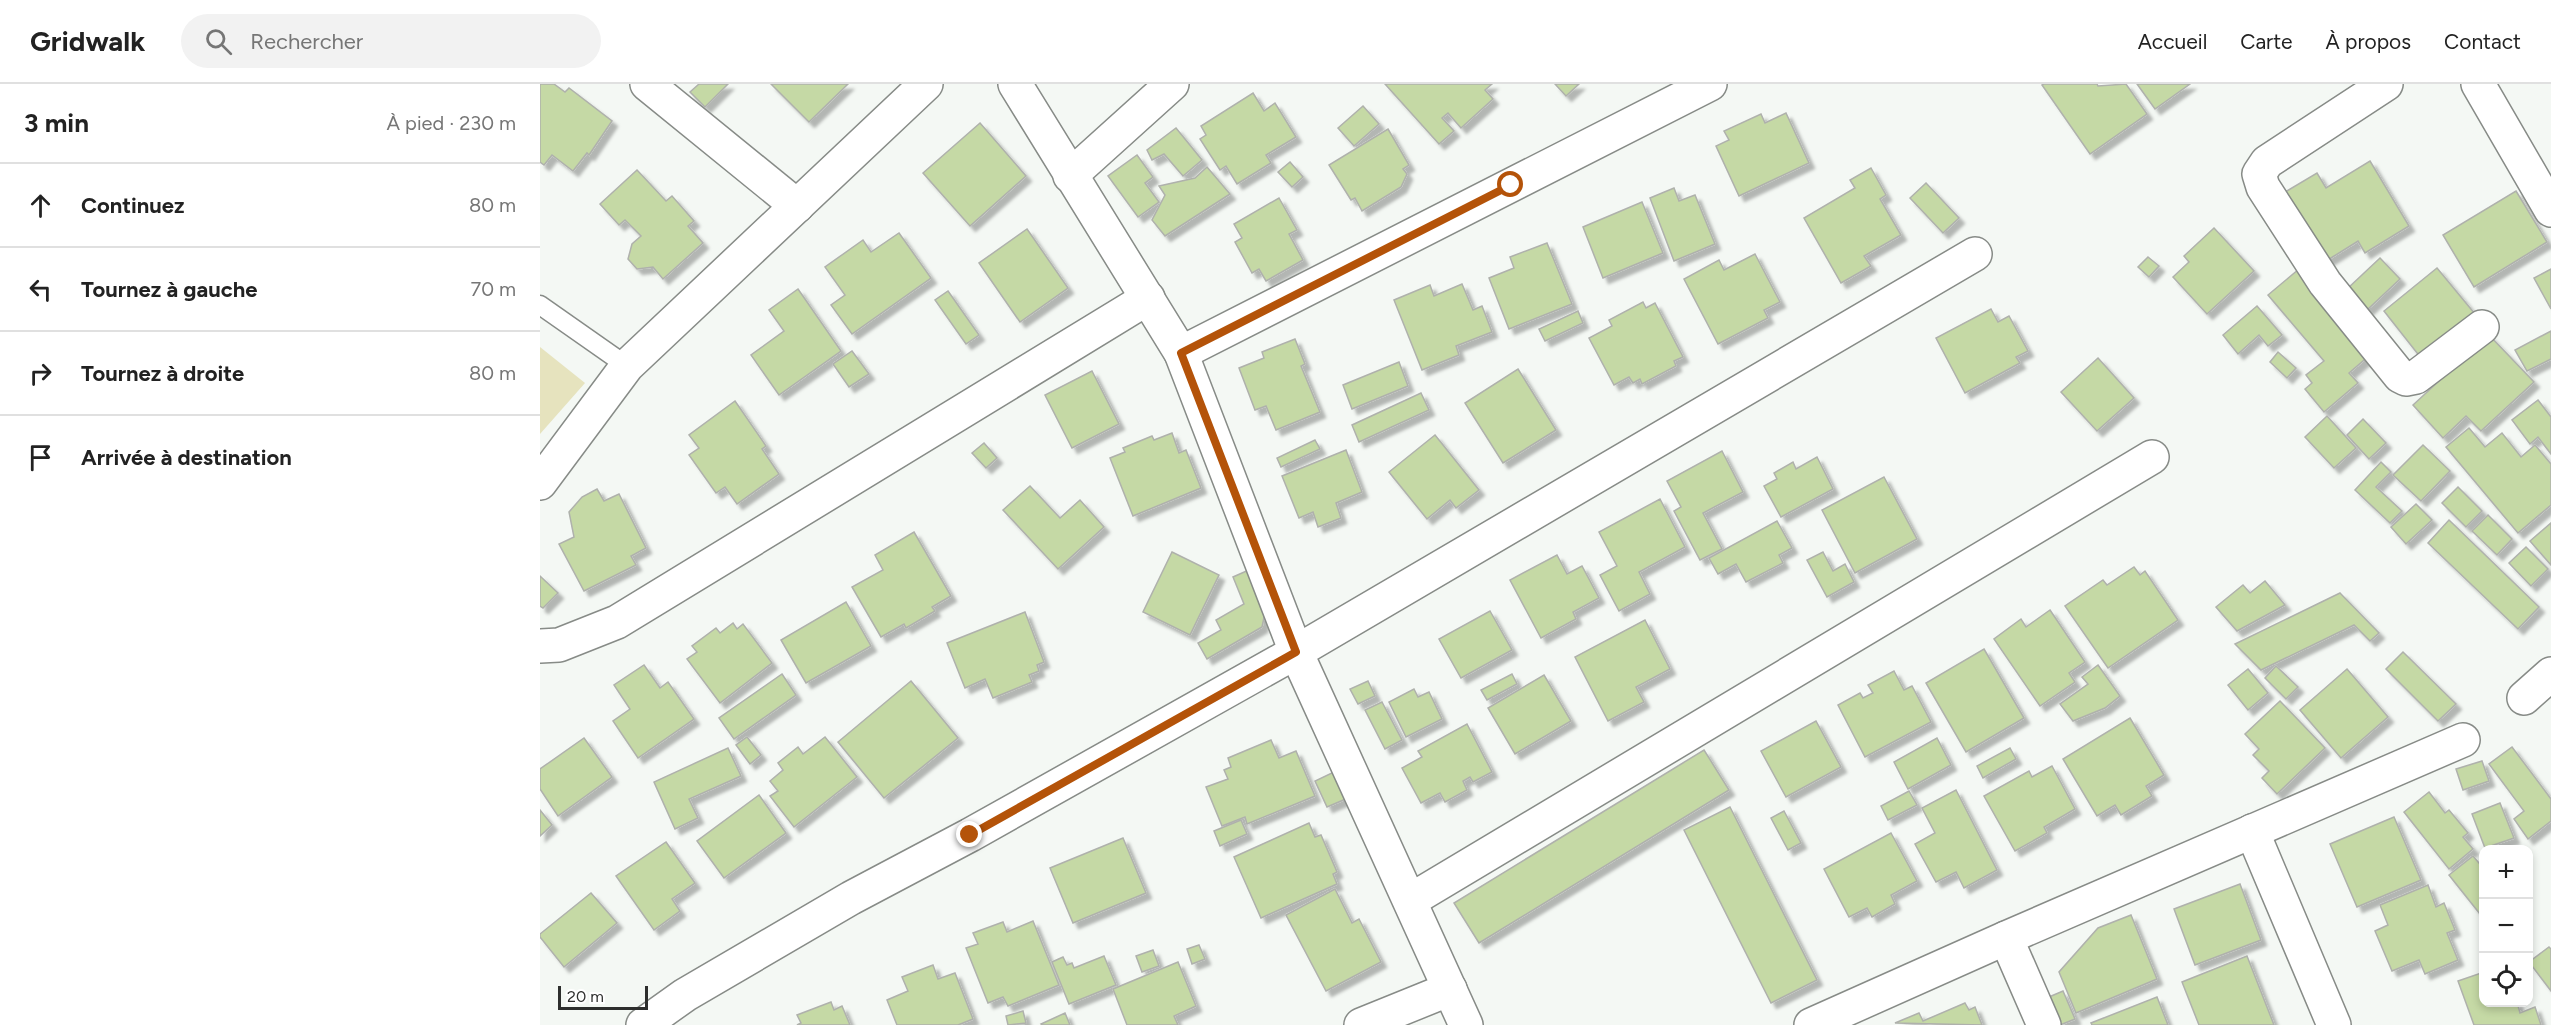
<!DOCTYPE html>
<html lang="fr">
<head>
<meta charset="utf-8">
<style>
  body { margin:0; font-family:Figtree,sans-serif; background:#f2f2f2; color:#222 }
  .controls { position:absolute; right:18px; bottom:18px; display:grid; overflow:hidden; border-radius:12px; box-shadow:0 3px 9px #0003 }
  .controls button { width:54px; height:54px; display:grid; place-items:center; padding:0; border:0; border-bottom:2px solid #e0e0e0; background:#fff; color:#222; font:30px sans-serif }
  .scale { position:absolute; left:18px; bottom:15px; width:90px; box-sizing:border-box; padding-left:6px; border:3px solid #2d2e2d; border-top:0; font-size:16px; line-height:21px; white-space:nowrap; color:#2d2e2d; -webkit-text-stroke:4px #fff; paint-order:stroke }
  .stop { position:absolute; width:18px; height:18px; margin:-14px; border:4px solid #b45309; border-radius:50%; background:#fff }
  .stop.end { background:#b45309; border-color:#fff; box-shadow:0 2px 6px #0008 }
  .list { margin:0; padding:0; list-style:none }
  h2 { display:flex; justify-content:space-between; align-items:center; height:78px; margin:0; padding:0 24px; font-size:26px }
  h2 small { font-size:20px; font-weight:400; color:#767676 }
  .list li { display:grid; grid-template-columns:39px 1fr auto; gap:18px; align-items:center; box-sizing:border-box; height:84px; padding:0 24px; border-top:2px solid #e0e0e0 }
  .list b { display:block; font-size:22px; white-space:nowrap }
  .list em { font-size:20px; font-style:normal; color:#767676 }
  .icon { flex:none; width:33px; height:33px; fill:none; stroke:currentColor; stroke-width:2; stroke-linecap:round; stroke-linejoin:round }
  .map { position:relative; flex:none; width:2011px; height:941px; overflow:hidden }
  header { display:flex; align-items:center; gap:36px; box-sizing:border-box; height:84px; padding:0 30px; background:#fff; border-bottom:2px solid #e0e0e0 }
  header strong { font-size:28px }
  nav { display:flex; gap:33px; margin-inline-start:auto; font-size:21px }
  .search { width:420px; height:54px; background:#f2f2f2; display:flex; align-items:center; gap:15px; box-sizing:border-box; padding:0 21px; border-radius:33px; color:#767676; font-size:22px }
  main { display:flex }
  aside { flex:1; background:#fff }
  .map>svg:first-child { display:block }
  .green { fill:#e6e3be }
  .building { fill:#c5d9a5; stroke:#afb1ac; stroke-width:1.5; filter:url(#shadow) }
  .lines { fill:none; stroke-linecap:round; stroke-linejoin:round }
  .lane-casing { stroke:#878b87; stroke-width:21 }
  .street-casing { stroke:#878b87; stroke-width:36 }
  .secondary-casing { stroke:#878b87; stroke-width:36 }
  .lane { stroke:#fff; stroke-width:18 }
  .street { stroke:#fff; stroke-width:33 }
  .secondary { stroke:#fff; stroke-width:33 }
  .route { stroke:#b45309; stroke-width:8 }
</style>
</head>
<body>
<header>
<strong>Gridwalk</strong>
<div class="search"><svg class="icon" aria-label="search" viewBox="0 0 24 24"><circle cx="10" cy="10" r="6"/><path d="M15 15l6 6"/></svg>Rechercher</div>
<nav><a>Accueil</a><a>Carte</a><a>À propos</a><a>Contact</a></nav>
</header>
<main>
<aside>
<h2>3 min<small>À pied · 230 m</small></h2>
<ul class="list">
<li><svg class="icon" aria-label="ahead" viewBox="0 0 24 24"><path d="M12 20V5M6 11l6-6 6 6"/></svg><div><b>Continuez</b></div><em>80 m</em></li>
<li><svg class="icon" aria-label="left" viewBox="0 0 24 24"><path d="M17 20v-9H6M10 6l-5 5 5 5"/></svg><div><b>Tournez à gauche</b></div><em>70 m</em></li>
<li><svg class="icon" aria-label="right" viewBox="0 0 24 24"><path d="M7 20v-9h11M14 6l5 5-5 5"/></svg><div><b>Tournez à droite</b></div><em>80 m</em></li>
<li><svg class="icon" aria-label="arrive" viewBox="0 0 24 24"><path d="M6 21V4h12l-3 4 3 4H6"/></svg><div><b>Arrivée à destination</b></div></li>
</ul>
</aside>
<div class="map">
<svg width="2011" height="941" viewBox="0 0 2011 941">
  <defs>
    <filter id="shadow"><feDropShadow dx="5.5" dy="5.5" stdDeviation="1.5" flood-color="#0004"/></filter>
  </defs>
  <rect width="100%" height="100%" fill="#f4f8f4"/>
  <polygon class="green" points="0,263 45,299 0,350"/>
  <g class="building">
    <polygon points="0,0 14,0 25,8 29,4 72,37 49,71 47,69 33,87 12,71 4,81 0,78"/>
    <polygon points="159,0 188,0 165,23 150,8"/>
    <polygon points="231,0 308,0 269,38"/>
    <polygon points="845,0 952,0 945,6 953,15 921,44 908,29 902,34 914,47 899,60"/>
    <polygon points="1015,0 1039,0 1026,12"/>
    <polygon points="1504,0 1557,0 1558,2 1586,0 1607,30 1550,70 1502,1"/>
    <polygon points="1597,0 1650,0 1615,25"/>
    <polygon points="713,9 724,27 735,19 756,53 726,71 731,79 697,100 686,82 680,86 660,55 666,51 661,42"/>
    <polygon points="823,22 839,40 814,62 798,44"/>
    <polygon points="1246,29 1269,79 1199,112 1176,62 1189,56 1184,47 1221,30 1225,39"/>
    <polygon points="440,39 486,92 430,142 383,89"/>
    <polygon points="636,44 662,76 643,92 624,70 612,76 607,66"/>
    <polygon points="848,45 869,81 863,85 867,90 861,103 822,127 815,114 811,116 789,81"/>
    <polygon points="597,71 613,93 605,99 619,118 598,133 568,92"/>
    <polygon points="1830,77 1869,142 1825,169 1818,157 1783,179 1740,111 1777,89 1786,104"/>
    <polygon points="750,78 763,93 752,103 738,88"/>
    <polygon points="667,83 690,110 625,152 612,136 625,111 619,102 655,94"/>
    <polygon points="1331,84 1346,111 1340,115 1361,151 1324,172 1331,182 1301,199 1264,134 1315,104 1310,96"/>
    <polygon points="97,86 126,117 132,112 154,137 148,142 163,159 123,195 113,183 97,185 88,175 92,160 101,152 85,136 79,141 60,120"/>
    <polygon points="1386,99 1419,134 1403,149 1370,114"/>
    <polygon points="1134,104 1139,117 1155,111 1175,160 1134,177 1110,114"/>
    <polygon points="1976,107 2007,158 1934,203 1903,151"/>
    <polygon points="739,114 757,146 749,150 763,176 726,197 719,185 712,189 695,158 702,154 694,140"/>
    <polygon points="1102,118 1123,169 1063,194 1043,143"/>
    <polygon points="1674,144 1714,187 1667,230 1633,193 1649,178 1644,172"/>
    <polygon points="487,145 528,204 480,238 439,179"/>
    <polygon points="359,149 391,194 312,250 291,221 305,211 285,183 323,156 331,168"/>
    <polygon points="1007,159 1032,220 969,245 949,194 974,184 970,173"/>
    <polygon points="1215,170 1240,218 1224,226 1228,234 1178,260 1144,195 1179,176 1184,186"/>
    <polygon points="1608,173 1619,182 1609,193 1598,183"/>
    <polygon points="1840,174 1860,195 1827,226 1807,205"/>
    <polygon points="1897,184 1935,230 1881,274 1844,227"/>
    <polygon points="1759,185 1831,270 1809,289 1818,299 1784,328 1765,305 1772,299 1766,291 1784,277 1728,211"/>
    <polygon points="2011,185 2011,225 1994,194"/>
    <polygon points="922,200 933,226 942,222 952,248 916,262 919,271 882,286 854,216 890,201 894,212"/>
    <polygon points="258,205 301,267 239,311 211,271 244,247 229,226"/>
    <polygon points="408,207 439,251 426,260 395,216"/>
    <polygon points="1103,218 1106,224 1115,219 1143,273 1134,277 1136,282 1102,300 1100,295 1093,299 1089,293 1074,301 1049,254 1072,242 1069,236"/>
    <polygon points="1717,222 1742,251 1728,262 1719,251 1698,270 1683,251"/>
    <polygon points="1451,225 1458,238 1469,232 1488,267 1476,273 1480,279 1425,309 1396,254"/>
    <polygon points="1038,227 1043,239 1005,257 999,245"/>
    <polygon points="2011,247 2011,275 1987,287 1975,266"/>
    <polygon points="1949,251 1994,298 1941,347 1926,332 1903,354 1873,321"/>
    <polygon points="755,255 765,280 761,282 780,328 736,346 726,322 715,326 699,284 724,274 722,268"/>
    <polygon points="312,267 329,290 309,303 293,280"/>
    <polygon points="1738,268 1756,284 1747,294 1730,278"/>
    <polygon points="1558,274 1594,314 1557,347 1521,308"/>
    <polygon points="859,278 868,302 812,325 803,301"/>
    <polygon points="978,285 1016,346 963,379 925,319"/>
    <polygon points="552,287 579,340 532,364 505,311"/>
    <polygon points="881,309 889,326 819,358 812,341"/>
    <polygon points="1998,316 2011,333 2011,370 1998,353 1990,360 1972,336"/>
    <polygon points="195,317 226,362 222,365 239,390 197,420 185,403 176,409 149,371 159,364 149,351"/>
    <polygon points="1787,332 1816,364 1794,384 1765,353"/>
    <polygon points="1823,335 1846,359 1829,375 1807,351"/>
    <polygon points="1929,344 1945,363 1962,349 1981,373 1995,361 2011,380 2011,421 1978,449 1906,363"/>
    <polygon points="632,349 639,369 646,366 661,404 593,432 570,374 585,368 583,364 612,352 614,356"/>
    <polygon points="895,351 939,406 916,424 910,416 887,435 849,388"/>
    <polygon points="775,356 780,365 741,383 737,374"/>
    <polygon points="444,359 457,374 446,384 432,369"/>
    <polygon points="1883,361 1910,387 1881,417 1853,391"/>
    <polygon points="806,366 822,408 796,419 801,434 778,443 773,428 759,434 742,392"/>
    <polygon points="1182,367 1203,408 1163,429 1182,465 1160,476 1134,427 1141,423 1127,397"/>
    <polygon points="1277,373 1293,405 1241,433 1224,402 1237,395 1234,389 1253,378 1256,385"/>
    <polygon points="1841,378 1851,388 1836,403 1862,427 1850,439 1815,406"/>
    <polygon points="1344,393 1377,455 1315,489 1282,426"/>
    <polygon points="490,402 520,434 540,416 564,443 518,485 463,426"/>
    <polygon points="1918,403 1942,427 1926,443 1902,419"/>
    <polygon points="57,405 64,417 79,410 106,464 91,472 96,481 44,507 19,460 34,453 29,428 42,413"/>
    <polygon points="1120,415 1145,463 1099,488 1110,510 1079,527 1060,491 1077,482 1059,448"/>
    <polygon points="1876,420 1892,436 1866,460 1851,443"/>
    <polygon points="1948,431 1972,455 1957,471 1932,447"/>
    <polygon points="1909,436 1999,523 1978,545 1888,459"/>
    <polygon points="1237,437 1252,464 1239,471 1243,479 1206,498 1196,480 1178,490 1169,474"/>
    <polygon points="2011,439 2011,481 1990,457"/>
    <polygon points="374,448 411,512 392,523 395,527 366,544 364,540 341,553 312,503 343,486 335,471"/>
    <polygon points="1986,463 2008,485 1991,502 1969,479"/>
    <polygon points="632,468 679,491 650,551 603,528"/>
    <polygon points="1283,468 1293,487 1305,480 1314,498 1287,513 1267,476"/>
    <polygon points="1017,471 1027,490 1042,482 1059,514 1033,528 1036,535 1001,554 970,496"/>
    <polygon points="1594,483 1600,491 1605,487 1638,536 1568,584 1525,522 1563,496 1567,501"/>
    <polygon points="711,485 726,524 722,543 667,575 658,559 681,546 676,536 704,520 693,493"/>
    <polygon points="0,492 18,509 3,524 0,522"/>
    <polygon points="1725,497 1745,521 1697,547 1676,523 1703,501 1710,509"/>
    <polygon points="1800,509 1839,549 1830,557 1814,541 1721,586 1695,560"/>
    <polygon points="306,518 331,562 266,599 241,556"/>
    <polygon points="1510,526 1545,578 1529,589 1535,598 1500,622 1454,555 1481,535 1486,543"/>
    <polygon points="950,527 972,566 921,594 899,555"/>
    <polygon points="485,528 504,578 497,581 499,587 489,591 492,598 453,614 445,595 425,604 407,559"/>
    <polygon points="1105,536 1130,585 1096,603 1104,618 1068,637 1035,573"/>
    <polygon points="193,539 197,545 203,540 232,579 180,619 147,575 157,568 152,562 176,544 180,549"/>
    <polygon points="1444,565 1484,634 1426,668 1386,599"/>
    <polygon points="1863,568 1916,620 1898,637 1846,585"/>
    <polygon points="104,581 120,604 128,598 154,635 98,674 73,637 90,625 74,601"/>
    <polygon points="1558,581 1580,612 1565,624 1533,637 1520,620 1548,600 1542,593"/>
    <polygon points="1736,582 1758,603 1746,615 1725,594"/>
    <polygon points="1708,585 1728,609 1708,626 1688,601"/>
    <polygon points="1807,585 1848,633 1801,674 1760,626"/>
    <polygon points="1354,587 1364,606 1372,602 1391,638 1325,673 1298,621 1320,609 1323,614 1333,609 1328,601"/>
    <polygon points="242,590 256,611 194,655 179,634"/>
    <polygon points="972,590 977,600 947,616 941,606"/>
    <polygon points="1004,591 1031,637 975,670 948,624"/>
    <polygon points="371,597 418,654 344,714 298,658"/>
    <polygon points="828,597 835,612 818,620 810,605"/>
    <polygon points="874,605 878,613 889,608 902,635 866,653 849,618"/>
    <polygon points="1740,617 1785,664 1737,710 1722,694 1729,687 1713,671 1719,665 1705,650"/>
    <polygon points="842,618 862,656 845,665 825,626"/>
    <polygon points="1590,634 1624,691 1606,702 1612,712 1581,731 1575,721 1557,732 1523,675"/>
    <polygon points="1276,637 1301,683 1246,713 1221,667"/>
    <polygon points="927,640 952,688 933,698 930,693 923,697 927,706 905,718 900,709 881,719 862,684 882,673 878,667"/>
    <polygon points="207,653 221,671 210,680 196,661"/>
    <polygon points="285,653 317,693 254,743 230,712 238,707 230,697 243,686 238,679 258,663 263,670"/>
    <polygon points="44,654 72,693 18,732 0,705 0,685"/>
    <polygon points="1397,654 1411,681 1368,705 1354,678"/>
    <polygon points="731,656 739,674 756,667 775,712 707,740 705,733 682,742 666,703 688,695 684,686 691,683 688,674"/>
    <polygon points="1972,663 2011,715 2011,737 1988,755 1974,735 1984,727 1949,680"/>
    <polygon points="188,664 201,692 149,715 158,734 135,745 114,698"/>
    <polygon points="1470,664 1476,675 1443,694 1437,682"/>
    <polygon points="1164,666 1189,706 939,859 914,819"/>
    <polygon points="1942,677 1949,697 1923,706 1916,685"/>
    <polygon points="1512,682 1535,725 1504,743 1507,749 1475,767 1444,712 1489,687 1492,693"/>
    <polygon points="796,687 808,714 787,723 775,697"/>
    <polygon points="1416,706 1457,786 1424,804 1416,788 1396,798 1375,760 1395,749 1382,724"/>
    <polygon points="1369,707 1377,721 1348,736 1341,722"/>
    <polygon points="1889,708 1905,729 1909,726 1928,749 1923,753 1933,765 1909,785 1864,728"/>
    <polygon points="219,711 246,749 184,794 157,757"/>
    <polygon points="1960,719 1974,754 1945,764 1932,730"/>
    <polygon points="1190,723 1277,896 1231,919 1144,746"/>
    <polygon points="0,726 12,741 0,752"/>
    <polygon points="1244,727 1261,759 1248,766 1231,734"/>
    <polygon points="1854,733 1881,796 1817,823 1790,760"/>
    <polygon points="701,736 707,750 680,762 674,747"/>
    <polygon points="769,739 775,753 781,751 797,788 793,790 797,800 721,834 694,773"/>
    <polygon points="1351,749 1377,797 1351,811 1355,820 1332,833 1327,824 1309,833 1284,785"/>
    <polygon points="583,754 606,809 533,839 510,784"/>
    <polygon points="126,758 155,799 132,815 140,827 114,846 76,792"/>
    <polygon points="1933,772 1944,785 1944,835 1909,791"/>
    <polygon points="1700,800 1721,856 1655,881 1634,825"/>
    <polygon points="1888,801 1896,823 1904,819 1915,846 1907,849 1918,876 1885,890 1879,876 1852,887 1835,847 1848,841 1840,821"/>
    <polygon points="795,805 812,839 819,835 841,878 786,907 746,831"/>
    <polygon points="51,809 77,839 24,883 0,853 0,850"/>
    <polygon points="1591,831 1617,895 1536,929 1519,888 1558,844"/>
    <polygon points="493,837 519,901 468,922 463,913 448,919 426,864 438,860 433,849 463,838 467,848"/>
    <polygon points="659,861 665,875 652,880 647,865"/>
    <polygon points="2009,863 2011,865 2011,907 1989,878"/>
    <polygon points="613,866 619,882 602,888 596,872"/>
    <polygon points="564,872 576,901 529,920 512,878 523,873 527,881 532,879 534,884"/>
    <polygon points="1707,872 1734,941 1659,941 1642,898"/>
    <polygon points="638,878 656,922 634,932 638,941 587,941 573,905"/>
    <polygon points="393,881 398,895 415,889 433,935 418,941 357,941 347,916 368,907 362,893"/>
    <polygon points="1944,888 1944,918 1977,918 1980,929 1995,923 2001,941 1934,941 1918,897"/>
    <polygon points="1523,907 1535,935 1520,941 1509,913"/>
    <polygon points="1617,913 1628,941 1552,941 1551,939"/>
    <polygon points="291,918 294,926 302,922 310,941 257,941 261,939 257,931"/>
    <polygon points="1425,919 1429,926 1435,923 1442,941 1355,939 1379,929 1383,937"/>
    <polygon points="483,927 486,939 468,941 466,932"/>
    <polygon points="525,929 530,941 502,941 501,940"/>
  </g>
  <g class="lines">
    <g class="lane-casing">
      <polyline id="lane" points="0,221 87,282"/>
    </g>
    <g class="street-casing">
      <g id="street">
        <polyline points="107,0 257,122"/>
        <polyline points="1846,0 1727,78 1719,90 1723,103 1785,199 1860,292 1866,295 1876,293 1942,243"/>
        <polyline points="1938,0 2011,126"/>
        <polyline points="530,92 632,0"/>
        <polyline points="641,269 1170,0"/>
        <polyline points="0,399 87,282 386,0"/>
        <polyline points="0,562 19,561 77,538 608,214"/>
        <polyline points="1984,614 2011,590"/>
        <polyline points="1712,747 1794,941"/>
        <polyline points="871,816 1612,373"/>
        <polyline points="1466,854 1504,941"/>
        <polyline points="103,941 145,911 311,814 430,751 756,568 1435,170"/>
        <polyline points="821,941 910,905"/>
        <polyline points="1271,941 1466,854 1923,656"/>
      </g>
    </g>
    <g class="secondary-casing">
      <polyline id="secondary" points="475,0 641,269 756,568 926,941"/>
    </g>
    <use href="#lane" class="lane"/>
    <use href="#street" class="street"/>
    <use href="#secondary" class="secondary"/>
  </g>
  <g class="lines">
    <polyline class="route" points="430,751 756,568 641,269 971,101"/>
  </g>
</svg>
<div class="controls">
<button>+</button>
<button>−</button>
<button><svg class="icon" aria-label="locate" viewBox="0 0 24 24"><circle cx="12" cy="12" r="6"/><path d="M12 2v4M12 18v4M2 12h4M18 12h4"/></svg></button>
</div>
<div class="scale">20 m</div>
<div class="stop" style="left:971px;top:101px"></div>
<div class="stop end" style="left:430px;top:751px"></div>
</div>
</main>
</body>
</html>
